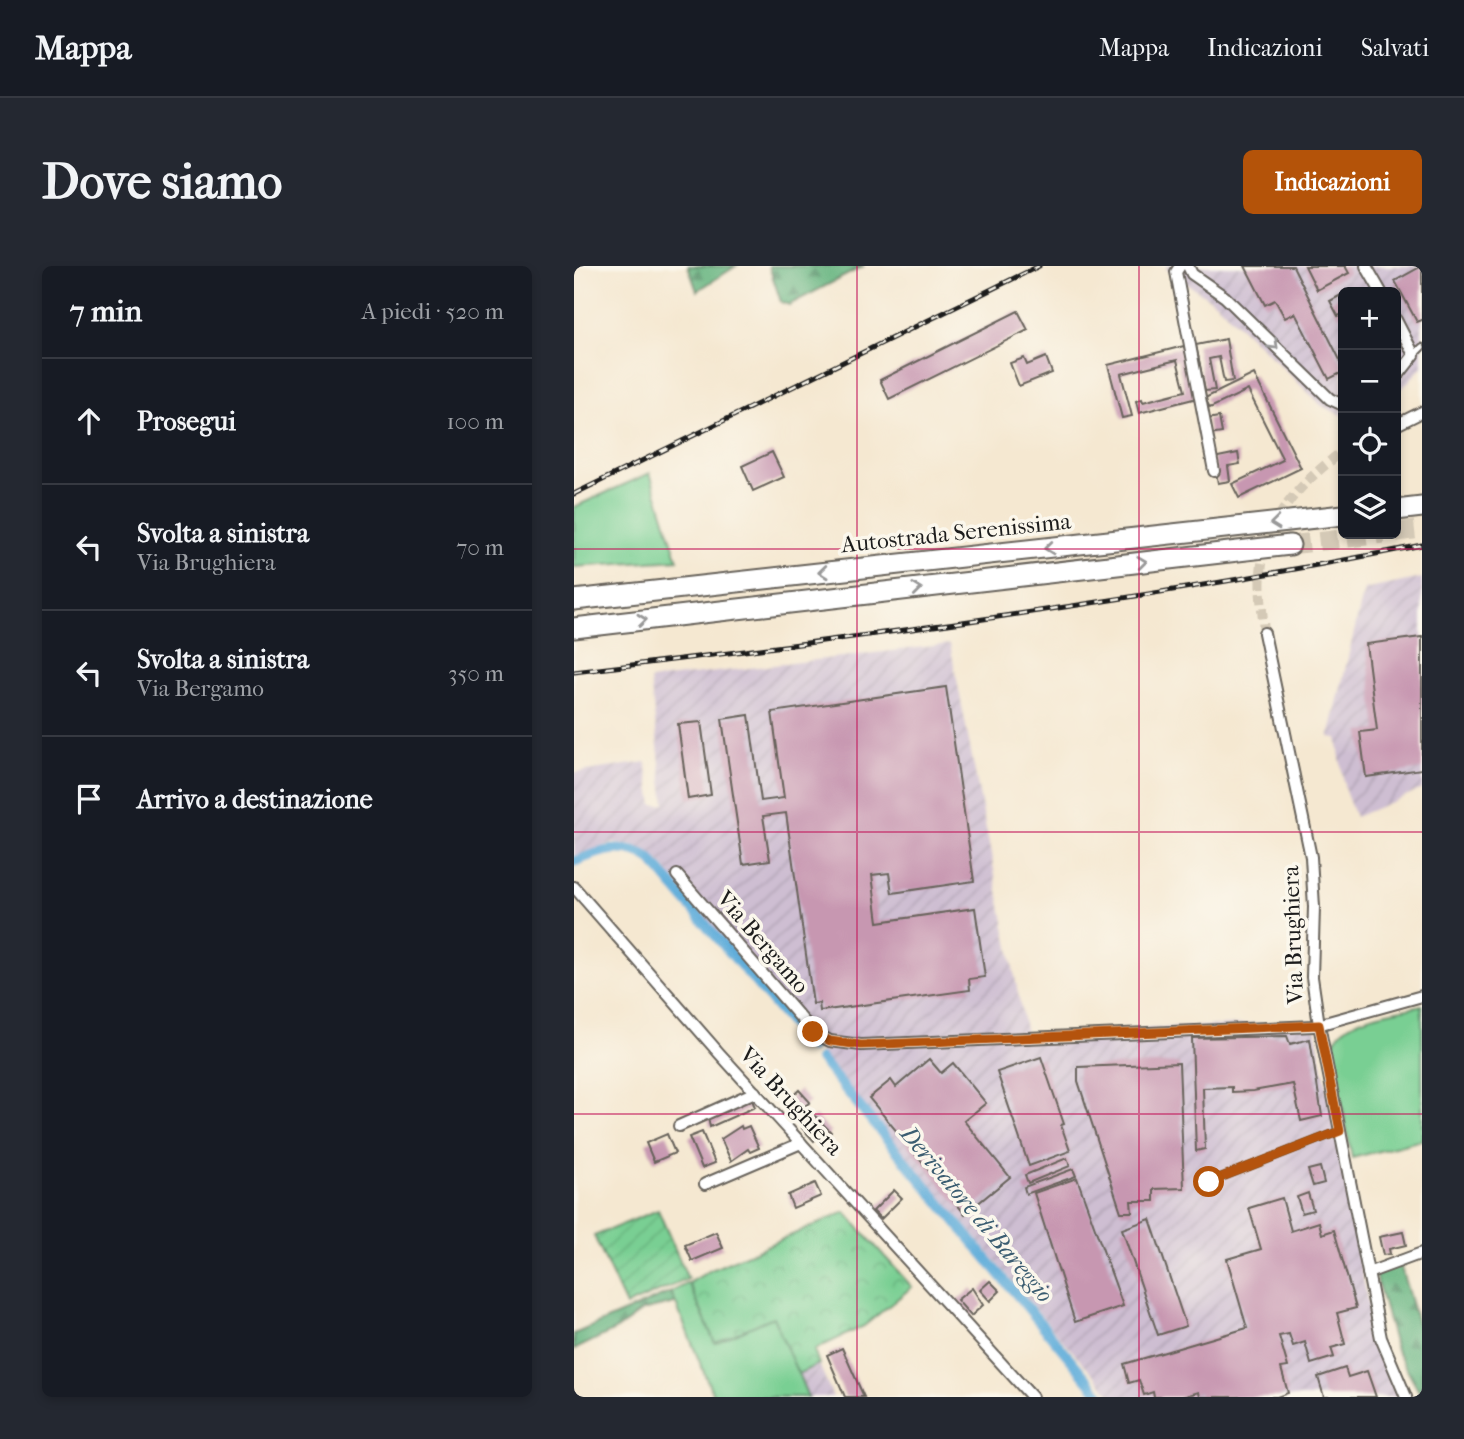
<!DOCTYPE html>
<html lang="it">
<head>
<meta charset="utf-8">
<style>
  body { margin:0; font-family:"IM FELL French Canon",serif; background:#242831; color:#f1f3f6 }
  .controls { position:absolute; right:21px; top:21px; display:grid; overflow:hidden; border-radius:10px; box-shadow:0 4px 10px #0003 }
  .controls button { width:63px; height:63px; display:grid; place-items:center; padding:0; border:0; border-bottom:2px solid #363941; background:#171b24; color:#f1f3f6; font:35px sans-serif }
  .stop { position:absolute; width:21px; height:21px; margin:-16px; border:5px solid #b45309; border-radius:50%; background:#fff }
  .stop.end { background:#b45309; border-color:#fff; box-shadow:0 2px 7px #0008 }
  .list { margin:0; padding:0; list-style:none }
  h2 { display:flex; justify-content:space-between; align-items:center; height:91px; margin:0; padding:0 28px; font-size:30px }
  h2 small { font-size:23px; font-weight:400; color:#9ea1a6 }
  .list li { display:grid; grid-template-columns:46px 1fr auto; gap:21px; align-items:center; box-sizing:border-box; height:126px; padding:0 28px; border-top:2px solid #363941 }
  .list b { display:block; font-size:26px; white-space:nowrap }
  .list p { margin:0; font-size:23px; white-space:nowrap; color:#9ea1a6 }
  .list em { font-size:23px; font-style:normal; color:#9ea1a6 }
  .icon { flex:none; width:38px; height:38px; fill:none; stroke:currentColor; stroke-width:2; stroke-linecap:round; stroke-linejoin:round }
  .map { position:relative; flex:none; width:848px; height:1131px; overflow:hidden; border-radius:10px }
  header { display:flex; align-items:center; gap:42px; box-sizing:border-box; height:98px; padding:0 35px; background:#171b24; border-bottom:2px solid #363941 }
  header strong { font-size:33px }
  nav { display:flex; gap:38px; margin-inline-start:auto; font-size:24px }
  .intro { display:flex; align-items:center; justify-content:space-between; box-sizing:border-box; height:168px; padding:0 42px }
  h1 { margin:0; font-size:49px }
  .button { padding:18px 32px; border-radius:10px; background:#b45309; color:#fff; font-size:24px; font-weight:700 }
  main { display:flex; gap:42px; padding:0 42px }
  aside { flex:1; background:#171b24; border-radius:10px; box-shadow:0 4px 10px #0003 }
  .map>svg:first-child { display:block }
  .industrial { fill:url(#industrial-furrows) }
  .grass { fill:#79cf93; stroke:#4a7658; stroke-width:2 }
  .forest { fill:url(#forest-firs); stroke:#3f674c; stroke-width:2 }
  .park { fill:url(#park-crowns); stroke:#4a7658; stroke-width:2 }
  .garden { fill:url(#garden-furrows); stroke:#4a7658; stroke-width:2 }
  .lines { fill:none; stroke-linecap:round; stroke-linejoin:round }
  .canal { stroke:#61adda; stroke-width:10 }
  .building { fill:#c797b1 }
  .street-tunnel { stroke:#d4c9b6; stroke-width:10; stroke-dasharray:10 5; stroke-linecap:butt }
  .highway-tunnel { stroke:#d4c9b6; stroke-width:19; stroke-dasharray:19 10; stroke-linecap:butt }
  .lane-casing { stroke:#68635b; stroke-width:9 }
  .street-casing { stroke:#68635b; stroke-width:14 }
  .highway-casing { stroke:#68635b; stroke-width:23 }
  .lane { stroke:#fff; stroke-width:5 }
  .street { stroke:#fff; stroke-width:10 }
  .highway { stroke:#fff; stroke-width:19 }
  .rail-casing { stroke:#1c1c1c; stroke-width:5 }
  .rail { stroke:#fbf7ec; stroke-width:2.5; stroke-dasharray:8; stroke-linecap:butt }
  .oneway { stroke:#999 }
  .route { stroke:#b45309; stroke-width:9 }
  .grid { fill:none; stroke:#c2185b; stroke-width:2; stroke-opacity:0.55 }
  .labels { text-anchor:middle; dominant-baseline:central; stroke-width:7; stroke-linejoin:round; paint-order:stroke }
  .street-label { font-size:23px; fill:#1c1c1c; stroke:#fbf7ec }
  .water-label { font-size:24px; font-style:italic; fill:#3b5d71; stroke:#fbf7ec }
</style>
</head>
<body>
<header>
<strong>Mappa</strong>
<nav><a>Mappa</a><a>Indicazioni</a><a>Salvati</a></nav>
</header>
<div class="intro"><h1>Dove siamo</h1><a class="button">Indicazioni</a></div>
<main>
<aside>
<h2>7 min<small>A piedi · 520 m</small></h2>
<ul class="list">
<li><svg class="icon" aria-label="ahead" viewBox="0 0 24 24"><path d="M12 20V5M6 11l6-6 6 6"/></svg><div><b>Prosegui</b></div><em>100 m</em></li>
<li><svg class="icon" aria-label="left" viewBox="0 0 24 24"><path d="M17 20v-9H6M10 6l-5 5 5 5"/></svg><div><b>Svolta a sinistra</b><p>Via Brughiera</p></div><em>70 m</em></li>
<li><svg class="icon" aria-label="left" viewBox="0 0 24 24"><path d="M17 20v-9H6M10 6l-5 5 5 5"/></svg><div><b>Svolta a sinistra</b><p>Via Bergamo</p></div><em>350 m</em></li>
<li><svg class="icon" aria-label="arrive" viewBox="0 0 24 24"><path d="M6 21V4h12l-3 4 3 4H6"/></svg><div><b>Arrivo a destinazione</b></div></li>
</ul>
</aside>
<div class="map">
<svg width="848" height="1131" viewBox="0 0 848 1131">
  <defs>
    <pattern id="industrial-furrows" width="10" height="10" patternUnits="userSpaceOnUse" patternTransform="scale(1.75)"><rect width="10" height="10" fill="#cebed2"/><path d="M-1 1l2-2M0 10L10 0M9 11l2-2" fill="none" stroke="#b0a3b4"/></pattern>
    <pattern id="forest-firs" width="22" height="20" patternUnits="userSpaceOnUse" patternTransform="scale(1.75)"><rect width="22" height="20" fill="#62b27d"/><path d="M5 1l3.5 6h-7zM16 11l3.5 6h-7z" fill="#509066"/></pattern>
    <pattern id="park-crowns" width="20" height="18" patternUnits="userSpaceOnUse" patternTransform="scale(1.75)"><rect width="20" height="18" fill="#79cf93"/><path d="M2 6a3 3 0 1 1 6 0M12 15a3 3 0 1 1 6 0" fill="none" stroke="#68b17e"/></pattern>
    <pattern id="garden-furrows" width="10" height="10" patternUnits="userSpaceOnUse" patternTransform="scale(1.75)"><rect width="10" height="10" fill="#79cf93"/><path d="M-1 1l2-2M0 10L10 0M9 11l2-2" fill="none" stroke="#68b17e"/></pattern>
  </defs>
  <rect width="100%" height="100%" fill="#fbf7ec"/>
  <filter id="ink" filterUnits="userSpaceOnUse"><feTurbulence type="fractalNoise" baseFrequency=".0143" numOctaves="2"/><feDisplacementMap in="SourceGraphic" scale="14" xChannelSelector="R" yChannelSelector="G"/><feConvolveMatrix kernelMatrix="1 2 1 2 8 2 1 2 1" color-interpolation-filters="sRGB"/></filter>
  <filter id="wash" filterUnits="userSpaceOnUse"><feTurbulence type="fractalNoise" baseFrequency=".00686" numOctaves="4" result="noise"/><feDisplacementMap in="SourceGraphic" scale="28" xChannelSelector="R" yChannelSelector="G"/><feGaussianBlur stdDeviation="1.57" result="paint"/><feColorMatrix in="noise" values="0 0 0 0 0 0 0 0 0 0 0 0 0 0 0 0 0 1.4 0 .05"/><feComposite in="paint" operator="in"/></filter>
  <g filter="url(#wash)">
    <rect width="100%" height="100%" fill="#f5e8d1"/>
    <g class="industrial">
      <polygon points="592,0 848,0 848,101 822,129 822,26 769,26 769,150 748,140 642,37 593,4"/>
      <polygon points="848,312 848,523 781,551 771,525 763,472 755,471 790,324"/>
      <polygon points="376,378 452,768 740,755 800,1070 825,1131 540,1131 482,1067 84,594 62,580 39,577 0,590 0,507 72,496 79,539 91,538 76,414"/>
      <polygon points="245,1098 259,1131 234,1131 224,1108"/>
    </g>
    <g class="grass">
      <polygon points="76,207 104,294 0,301 0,241"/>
      <path d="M848,739V874L778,892L758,785C760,749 821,746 848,739Z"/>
      <polygon points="115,1017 141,1077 200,1050 234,1131 140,1131 97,1026"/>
    </g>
    <g class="forest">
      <polygon points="114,0 162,0 123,25"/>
      <polygon points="195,0 290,0 215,39 207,36"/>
      <polygon points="826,998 848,1074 848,1131 822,1084 801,1007"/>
      <polygon points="97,1026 101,1037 68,1045 43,1063 0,1084 0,1068"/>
    </g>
    <polygon class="park" points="271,946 338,1021 290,1060 240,1084 245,1098 224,1108 199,1051 141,1077 115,1017 137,1004"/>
    <polygon class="garden" points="84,944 114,1013 52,1040 20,970"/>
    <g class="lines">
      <g class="canal">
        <path d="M0,596C26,585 50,576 76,593L237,782"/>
        <polyline points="246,793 528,1131"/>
      </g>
    </g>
    <g id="blocks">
      <g class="building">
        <polygon points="671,0 719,0 769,100 769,106 755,113 721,47 711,52 701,34 691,39"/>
        <polygon points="731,0 771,0 775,7 743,24"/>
        <polygon points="848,0 848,54 843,56 821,15"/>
        <polygon points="769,28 769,48 764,50 756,35"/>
        <polygon points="444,45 454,64 315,133 306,114"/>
        <polygon points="652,73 659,115 650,116 645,91 635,93 641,124 631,125 622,79"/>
        <polygon points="610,80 623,132 565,147 562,135 568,133 569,136 611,125 603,94 547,108 558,150 548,152 534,99"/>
        <polygon points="472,91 478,107 445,120 436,97 450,92 453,99"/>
        <polygon points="680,108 727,202 665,232 658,218 709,194 674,124 636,142 631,132"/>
        <polygon points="645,151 648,167 635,169 633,153"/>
        <polygon points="198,186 210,211 179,225 168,200"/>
        <polygon points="664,187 666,198 654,200 656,215 644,217 639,192"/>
        <polygon points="848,371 848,503 792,511 786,466 803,464 792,378"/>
        <polygon points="372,421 400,615 318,627 315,607 298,609 304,656 401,642 411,711 395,713 396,724 246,745 245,737 239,738 212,547 189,550 196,594 169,598 148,453 175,449 187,535 210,532 198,446"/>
        <polygon points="127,456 137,529 114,533 104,458"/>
        <polygon points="713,770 716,778 736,773 748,850 727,855 719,818 679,825 658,826 658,821 629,822 631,883 622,885 618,772"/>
        <polygon points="467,791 490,858 487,859 496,885 455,900 423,806"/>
        <polygon points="355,793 367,807 379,797 412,837 390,855 436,911 391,948 295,832 317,814 322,821"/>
        <polygon points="605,797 610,922 580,923 580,935 557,935 558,946 547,946 504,815 504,801"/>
        <polygon points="225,824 236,836 223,846 213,835"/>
        <polygon points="177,832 181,841 136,861 134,852"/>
        <polygon points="241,850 257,866 249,875 244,870 240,875 228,862"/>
        <polygon points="167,860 168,863 175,860 185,882 176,886 174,883 157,895 147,873"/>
        <polygon points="128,866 141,897 128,902 115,871"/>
        <polygon points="93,868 101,887 80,896 72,877"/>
        <polygon points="493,892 496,900 454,917 451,909"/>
        <polygon points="746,901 750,917 739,920 734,904"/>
        <polygon points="499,903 502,910 452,928 450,921"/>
        <polygon points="503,912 549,1040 501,1056 460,927"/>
        <polygon points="241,917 247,930 219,942 214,929"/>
        <polygon points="320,924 328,932 307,953 299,945"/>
        <polygon points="734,927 739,944 728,947 723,931"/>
        <polygon points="708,932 717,965 745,956 748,968 760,964 782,1042 763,1047 771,1078 757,1082 760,1091 737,1098 731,1076 719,1080 715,1068 705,1070 714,1101 707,1102 714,1127 703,1131 626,1131 625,1126 608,1131 580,1131 579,1126 570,1129 565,1114 555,1117 550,1098 673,1062 653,993 687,983 675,942"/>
        <polygon points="576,953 612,1060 584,1069 548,963"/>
        <polygon points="142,966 149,982 118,995 111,979"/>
        <polygon points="829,966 832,979 815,983 816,988 809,989 805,971"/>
        <polygon points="416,1015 426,1025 416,1035 406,1024"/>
        <polygon points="398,1022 409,1039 397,1050 383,1034"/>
        <polygon points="268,1082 290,1131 271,1131 253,1089"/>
        <polygon points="771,1102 774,1111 793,1105 802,1131 750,1131 744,1111"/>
      </g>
    </g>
  </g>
  <g filter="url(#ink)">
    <use href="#blocks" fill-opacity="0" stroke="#68635b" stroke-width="2"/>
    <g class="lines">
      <path class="street-tunnel" d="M690,367C689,348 685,326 687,307C691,252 728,216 769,185"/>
      <g class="highway-tunnel">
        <polyline points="822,266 848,263"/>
        <polyline points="716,279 809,268"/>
      </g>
      <g class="lane-casing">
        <g id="lane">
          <polyline points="840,89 848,81"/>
          <polyline points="635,916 766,865"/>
        </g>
      </g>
      <g class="street-casing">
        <g id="street">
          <polyline points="606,0 602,6 640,205"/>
          <polyline points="614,0 618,8 651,31 756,133 769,139"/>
          <polyline points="792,0 807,26"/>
          <polyline points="822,54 840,89 822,112"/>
          <polyline points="822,159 848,146"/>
          <polyline points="690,367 737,591 740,641 738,711 745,759 807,1072 832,1131"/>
          <polyline points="103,609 239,766 256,775 287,779 740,760 848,730"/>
          <polyline points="0,621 145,787 458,1131"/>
          <polyline points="105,860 181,826"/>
          <polyline points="131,918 227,877"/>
          <polyline points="794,1007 848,987"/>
        </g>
      </g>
      <g class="highway-casing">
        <g id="highway">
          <polyline points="822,244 848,241"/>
          <polyline points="0,334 769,249"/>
          <polyline points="0,362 716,279"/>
        </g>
      </g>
      <use href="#lane" class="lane"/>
      <use href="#street" class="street"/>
      <use href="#highway" class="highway"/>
      <g class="rail-casing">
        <g id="rail">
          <polyline points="0,228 465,0"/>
          <path d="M0,406C284,372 567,335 848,279"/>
        </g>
      </g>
      <use href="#rail" class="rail"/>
    </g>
    <defs><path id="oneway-chevron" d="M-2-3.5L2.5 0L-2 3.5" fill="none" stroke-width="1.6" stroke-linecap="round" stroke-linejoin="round" transform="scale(1.75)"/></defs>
    <g class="oneway">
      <use href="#oneway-chevron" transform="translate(700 79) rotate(44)"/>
      <use href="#oneway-chevron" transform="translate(701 257) rotate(174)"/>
      <use href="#oneway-chevron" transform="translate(475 282) rotate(174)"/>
      <use href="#oneway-chevron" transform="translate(568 296) rotate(-7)"/>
      <use href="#oneway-chevron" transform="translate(249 306) rotate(174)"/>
      <use href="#oneway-chevron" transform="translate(343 323) rotate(-7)"/>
      <use href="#oneway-chevron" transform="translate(68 354) rotate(-6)"/>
    </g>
  </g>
  <g class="lines" filter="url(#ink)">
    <polyline class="route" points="239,766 256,775 287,779 745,759 766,865 635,916"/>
  </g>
  <path class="grid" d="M283,0V1131M565,0V1131M0,283H848M0,566H848M0,848H848"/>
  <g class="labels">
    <g class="street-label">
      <text transform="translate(382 267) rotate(-6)">Autostrada Serenissima</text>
      <text transform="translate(719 669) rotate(-92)">Via Brughiera</text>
      <text transform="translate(189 676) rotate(49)">Via Bergamo</text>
      <text transform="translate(217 835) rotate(47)">Via Brughiera</text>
    </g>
    <g class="water-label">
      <text transform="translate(403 948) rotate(50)">Derivatore di Bareggio</text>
    </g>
  </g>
</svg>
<div class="controls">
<button>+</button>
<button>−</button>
<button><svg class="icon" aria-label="locate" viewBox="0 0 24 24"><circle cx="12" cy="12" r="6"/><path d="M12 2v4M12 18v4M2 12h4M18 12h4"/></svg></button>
<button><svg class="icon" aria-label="layers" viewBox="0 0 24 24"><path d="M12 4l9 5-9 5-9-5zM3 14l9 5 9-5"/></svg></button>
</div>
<div class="stop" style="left:635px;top:916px"></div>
<div class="stop end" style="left:239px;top:766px"></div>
</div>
</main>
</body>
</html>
